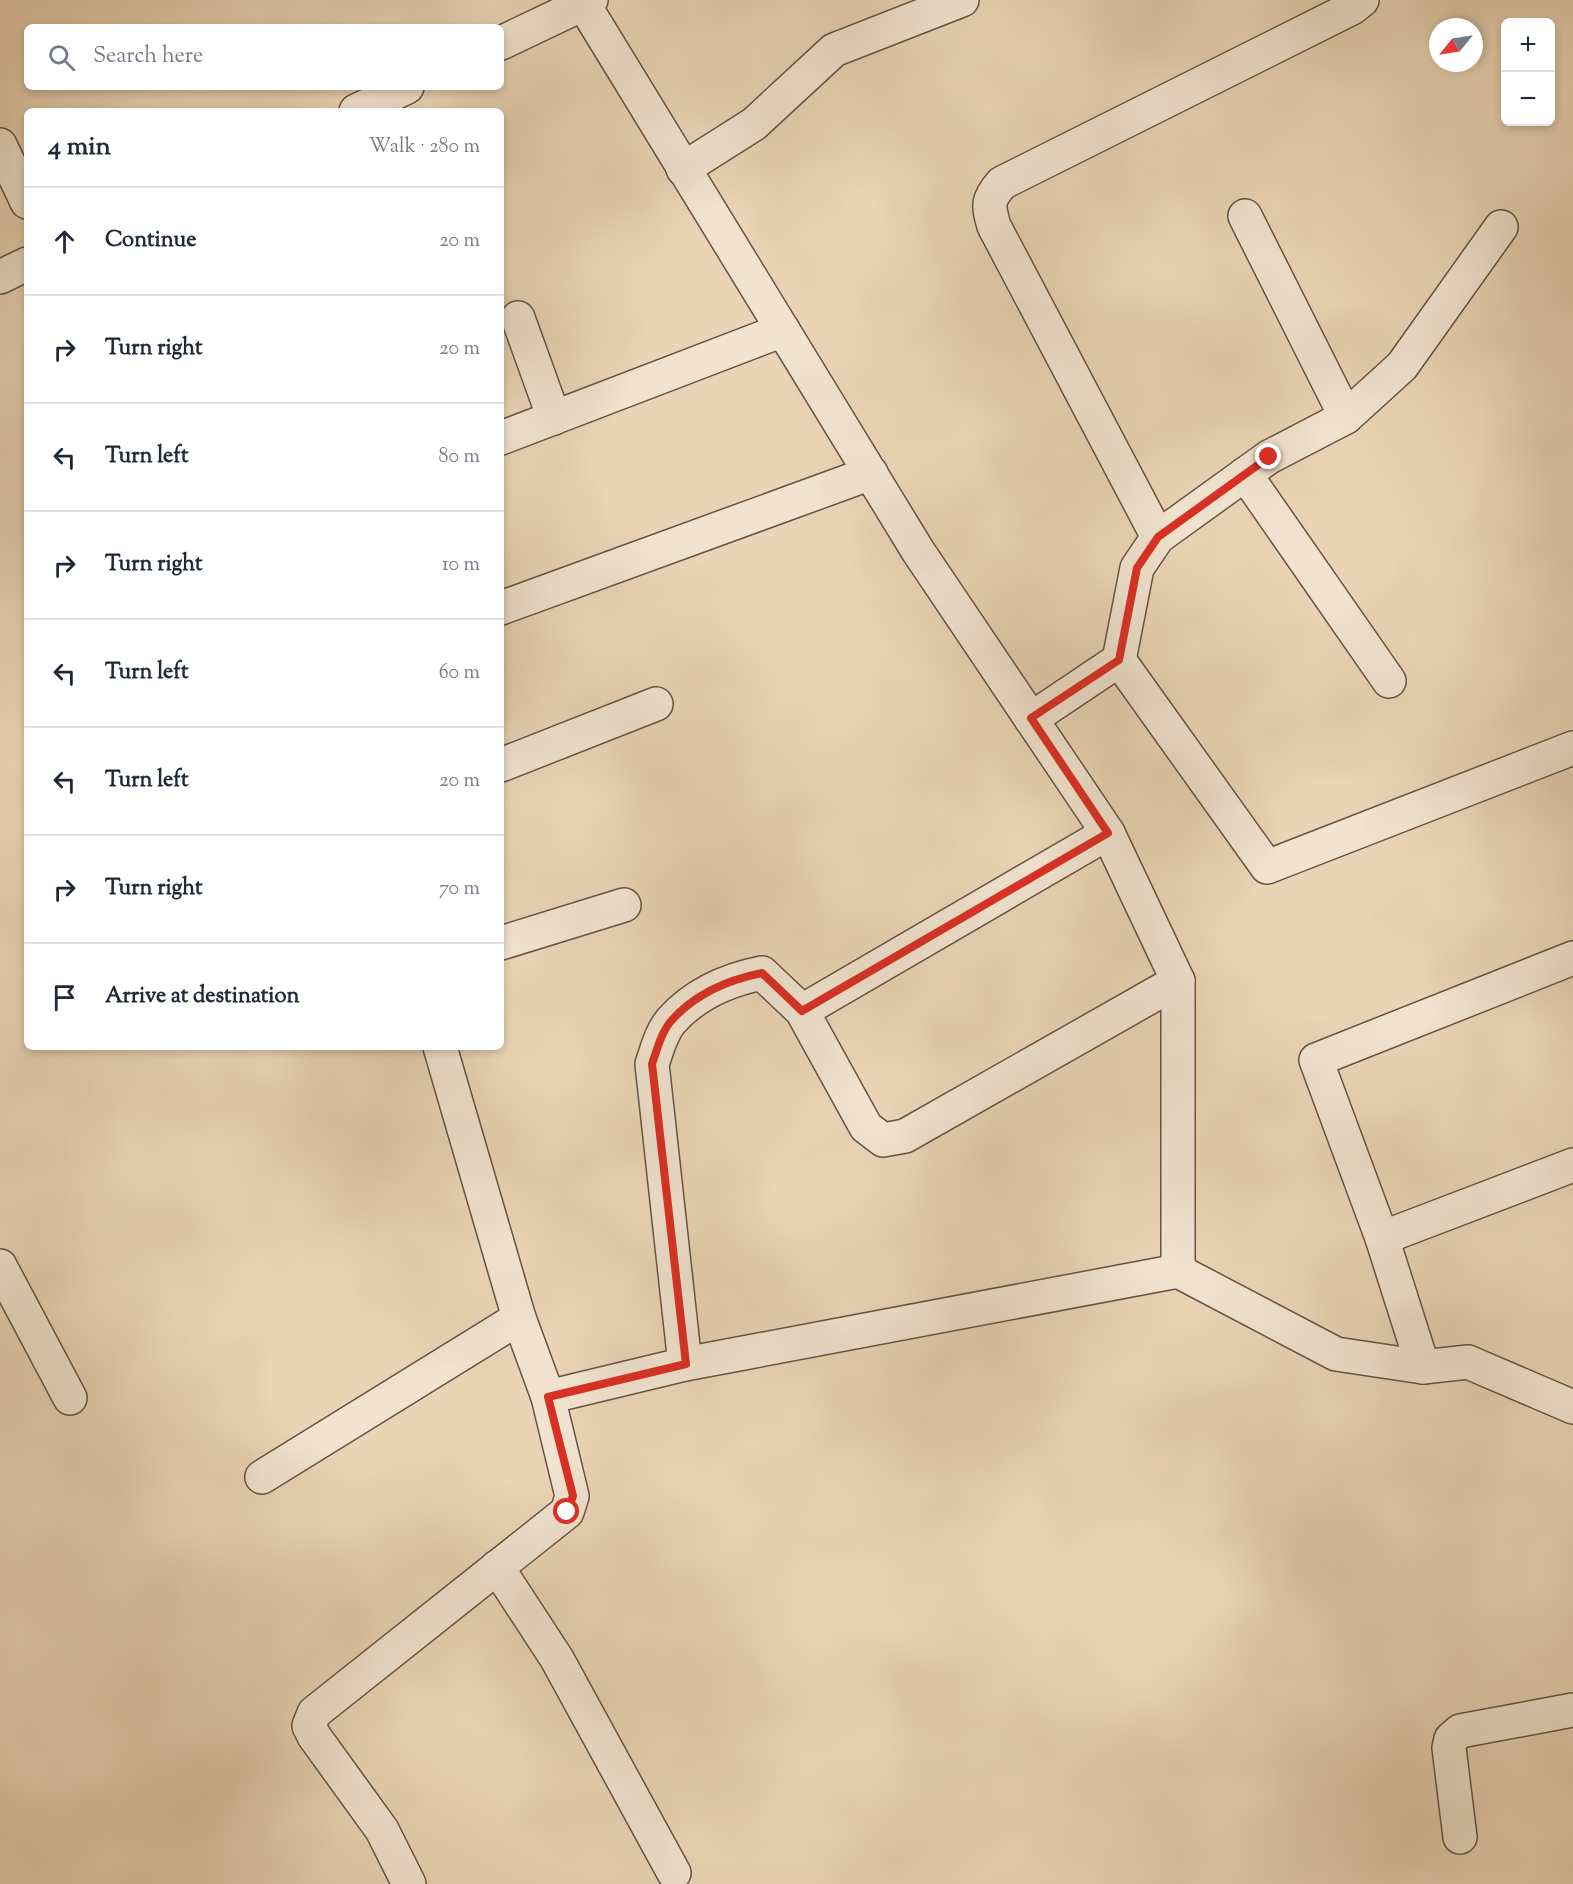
<!DOCTYPE html>
<html lang="en">
<head>
<meta charset="utf-8">
<style>
  body { margin:0; font-family:"Sorts Mill Goudy",serif; background:#f2f2f3; color:#1f2937 }
  .controls { position:absolute; right:18px; top:18px; display:grid; overflow:hidden; border-radius:9px; box-shadow:0 3px 9px #0003 }
  .controls button { width:54px; height:54px; display:grid; place-items:center; padding:0; border:0; border-bottom:2px solid #e0e1e3; background:#fff; color:#1f2937; font:30px sans-serif }
  .compass { position:absolute; left:1429px; top:18px; width:54px; height:54px; border-radius:50%; background:#fff; box-shadow:0 3px 9px #0003; rotate:240deg }
  .stop { position:absolute; width:18px; height:18px; margin:-14px; border:4px solid #d93025; border-radius:50%; background:#fff }
  .stop.end { background:#d93025; border-color:#fff; box-shadow:0 2px 6px #0008 }
  .list { margin:0; padding:0; list-style:none }
  h2 { display:flex; justify-content:space-between; align-items:center; height:78px; margin:0; padding:0 24px; font-size:26px }
  h2 small { font-size:20px; font-weight:400; color:#747a83 }
  .list li { display:grid; grid-template-columns:39px 1fr auto; gap:18px; align-items:center; box-sizing:border-box; height:108px; padding:0 24px; border-top:2px solid #e0e1e3 }
  .list b { display:block; font-size:22px; white-space:nowrap }
  .list em { font-size:20px; font-style:normal; color:#747a83 }
  .icon { flex:none; width:33px; height:33px; fill:none; stroke:currentColor; stroke-width:2; stroke-linecap:round; stroke-linejoin:round }
  .map { position:relative; flex:none; width:1573px; height:1884px; overflow:hidden }
  .search { position:absolute; background:#fff; box-shadow:0 3px 9px #0003; left:24px; top:24px; width:480px; height:66px; display:flex; align-items:center; gap:15px; box-sizing:border-box; padding:0 21px; border-radius:9px; color:#747a83; font-size:22px }
  .panel { position:absolute; background:#fff; box-shadow:0 3px 9px #0003; left:24px; top:108px; width:480px; height:942px; border-radius:9px }
  .map>svg:first-child { display:block }
  .lines { fill:none; stroke-linecap:round; stroke-linejoin:round }
  .minor-casing { stroke:#625446; stroke-width:36 }
  .minor { stroke:#f1e3cf; stroke-width:33 }
  .route { stroke:#d93025; stroke-width:8 }
</style>
</head>
<body>
<div class="map">
<svg width="1573" height="1884" viewBox="0 0 1573 1884">
  <rect width="100%" height="100%" fill="#ead4b5"/>
  <filter id="stains"><feTurbulence type="fractalNoise" baseFrequency=".00333" numOctaves="4"/><feColorMatrix values="0 0 0 0 .2 0 0 0 0 .09 0 0 0 0 .02 0 0 0 .5 -.17"/></filter>
  <radialGradient id="worn" r=".72"><stop offset=".6" stop-color="#630" stop-opacity="0"/><stop offset="1" stop-color="#630" stop-opacity=".3"/></radialGradient>
  <g class="lines">
    <g class="minor-casing">
      <g id="minor">
        <polyline points="581,0 918,551 1108,833 1178,981 1178,1271"/>
        <polyline points="501,43 591,0"/>
        <polyline points="356,111 407,87"/>
        <polyline points="0,145 27,202"/>
        <polyline points="683,169 754,124 834,50 962,0"/>
        <polyline points="1245,216 1346,417"/>
        <polyline points="0,277 27,264"/>
        <polyline points="518,318 554,418"/>
        <polyline points="501,438 783,330"/>
        <polyline points="1245,474 1389,681"/>
        <path d="M1158,537L994,226C988,205 987,200 1002,183L1352,8L1362,0"/>
        <polyline points="501,608 871,473"/>
        <polyline points="1119,660 1267,867 1573,748"/>
        <polyline points="1031,719 1119,660 1137,568 1158,537 1269,457 1346,417 1402,366 1501,227"/>
        <polyline points="501,765 656,704"/>
        <polyline points="501,943 624,905"/>
        <polyline points="802,1011 1108,833"/>
        <polyline points="1382,1238 1573,1165"/>
        <polyline points="0,1266 70,1398"/>
        <path d="M685,1364L652,1064C657,1050 661,1033 671,1021C695,994 727,980 762,973L802,1011L866,1127L883,1140L905,1136L1178,981"/>
        <polyline points="1423,1367 1382,1238 1316,1060 1573,958"/>
        <polyline points="548,1397 685,1364 1178,1271 1336,1354 1423,1367 1468,1362 1573,1407"/>
        <polyline points="262,1477 519,1318"/>
        <polyline points="497,1567 557,1659 674,1873"/>
        <polyline points="1460,1837 1449,1748 1451,1739 1460,1731 1573,1710"/>
        <polyline points="409,1884 382,1830 314,1736 309,1726 314,1713 567,1512 572,1496 548,1397 519,1318 440,1047"/>
      </g>
    </g>
    <use href="#minor" class="minor"/>
  </g>
  <g class="lines">
    <path class="route" d="M567,1512L573,1496L548,1397L686,1364L652,1064C657,1050 661,1033 671,1021C695,994 727,980 762,973L802,1011L1108,833L1031,718L1119,660L1137,568L1158,537L1269,457"/>
  </g>
  <rect width="100%" height="100%" filter="url(#stains)"/>
  <rect width="100%" height="100%" fill="url(#worn)"/>
</svg>
<div class="controls">
<button>+</button>
<button>−</button>
</div>
<svg class="compass" viewBox="-18 -18 36 36"><path d="M0-13l5 13h-10z" fill="#e53935"/><path d="M0 13l5-13h-10z" fill="#747a83"/></svg>
<div class="stop" style="left:567px;top:1512px"></div>
<div class="stop end" style="left:1269px;top:457px"></div>
<div class="search"><svg class="icon" aria-label="search" viewBox="0 0 24 24"><circle cx="10" cy="10" r="6"/><path d="M15 15l6 6"/></svg>Search here</div>
<section class="panel">
<h2>4 min<small>Walk · 280 m</small></h2>
<ul class="list">
<li><svg class="icon" aria-label="ahead" viewBox="0 0 24 24"><path d="M12 20V5M6 11l6-6 6 6"/></svg><div><b>Continue</b></div><em>20 m</em></li>
<li><svg class="icon" aria-label="right" viewBox="0 0 24 24"><path d="M7 20v-9h11M14 6l5 5-5 5"/></svg><div><b>Turn right</b></div><em>20 m</em></li>
<li><svg class="icon" aria-label="left" viewBox="0 0 24 24"><path d="M17 20v-9H6M10 6l-5 5 5 5"/></svg><div><b>Turn left</b></div><em>80 m</em></li>
<li><svg class="icon" aria-label="right" viewBox="0 0 24 24"><path d="M7 20v-9h11M14 6l5 5-5 5"/></svg><div><b>Turn right</b></div><em>10 m</em></li>
<li><svg class="icon" aria-label="left" viewBox="0 0 24 24"><path d="M17 20v-9H6M10 6l-5 5 5 5"/></svg><div><b>Turn left</b></div><em>60 m</em></li>
<li><svg class="icon" aria-label="left" viewBox="0 0 24 24"><path d="M17 20v-9H6M10 6l-5 5 5 5"/></svg><div><b>Turn left</b></div><em>20 m</em></li>
<li><svg class="icon" aria-label="right" viewBox="0 0 24 24"><path d="M7 20v-9h11M14 6l5 5-5 5"/></svg><div><b>Turn right</b></div><em>70 m</em></li>
<li><svg class="icon" aria-label="arrive" viewBox="0 0 24 24"><path d="M6 21V4h12l-3 4 3 4H6"/></svg><div><b>Arrive at destination</b></div></li>
</ul>
</section>
</div>
</body>
</html>
